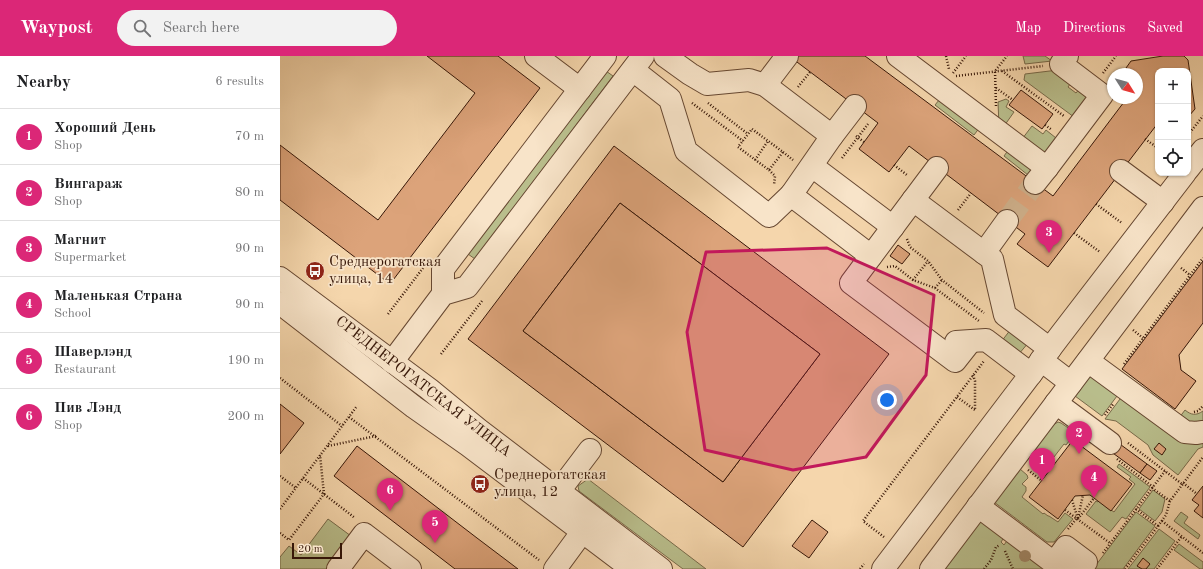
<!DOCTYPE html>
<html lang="en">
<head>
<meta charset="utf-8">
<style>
  body { margin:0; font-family:"Old Standard TT",serif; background:#f2f2f2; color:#202124 }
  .controls { position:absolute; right:12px; top:12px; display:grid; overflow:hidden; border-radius:8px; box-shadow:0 1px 3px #0004 }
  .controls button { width:36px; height:36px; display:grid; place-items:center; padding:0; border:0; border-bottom:1px solid #e0e0e0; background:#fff; color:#202124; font:20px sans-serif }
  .compass { position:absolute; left:827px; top:12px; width:36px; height:36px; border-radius:50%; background:#fff; box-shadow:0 1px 3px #0004; rotate:127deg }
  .scale { position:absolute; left:12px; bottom:10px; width:50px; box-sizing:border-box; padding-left:4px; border:2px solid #371708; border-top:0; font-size:11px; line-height:14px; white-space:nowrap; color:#371708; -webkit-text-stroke:3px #f8e4c9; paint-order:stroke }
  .you { position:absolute; left:607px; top:344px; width:14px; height:14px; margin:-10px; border:3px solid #fff; border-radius:50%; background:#1a73e8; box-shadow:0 0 0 6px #1a73e833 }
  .badge { display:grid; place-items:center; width:26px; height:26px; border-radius:50%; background:#db2777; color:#fff; font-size:13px; font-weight:700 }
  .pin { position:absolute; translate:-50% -33px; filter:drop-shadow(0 1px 2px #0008) }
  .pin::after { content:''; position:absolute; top:21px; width:14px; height:12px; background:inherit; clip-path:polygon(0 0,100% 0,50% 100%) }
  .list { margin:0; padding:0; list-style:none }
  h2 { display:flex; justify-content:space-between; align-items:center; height:52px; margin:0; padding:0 16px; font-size:17px }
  h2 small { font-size:13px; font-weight:400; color:#757577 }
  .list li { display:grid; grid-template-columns:26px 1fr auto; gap:12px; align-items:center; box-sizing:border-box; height:56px; padding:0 16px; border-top:1px solid #e0e0e0 }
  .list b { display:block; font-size:15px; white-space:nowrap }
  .list p { margin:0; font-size:13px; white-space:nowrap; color:#757577 }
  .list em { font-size:13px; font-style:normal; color:#757577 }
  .icon { flex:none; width:22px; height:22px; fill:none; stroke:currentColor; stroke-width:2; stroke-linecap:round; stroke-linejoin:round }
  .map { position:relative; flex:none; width:923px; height:513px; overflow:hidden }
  header { display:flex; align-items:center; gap:24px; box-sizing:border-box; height:56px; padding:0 20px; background:#db2777; color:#fff }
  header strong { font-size:19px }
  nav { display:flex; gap:22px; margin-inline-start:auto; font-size:14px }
  .search { width:280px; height:36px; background:#f2f2f2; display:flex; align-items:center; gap:10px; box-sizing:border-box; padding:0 14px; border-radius:22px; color:#757577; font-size:15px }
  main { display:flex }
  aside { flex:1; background:#fff }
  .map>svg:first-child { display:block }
  .green { fill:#b9be8c; stroke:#786a4a }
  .building { fill:#dca37a; stroke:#371708; fill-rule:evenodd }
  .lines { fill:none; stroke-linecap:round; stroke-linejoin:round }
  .minor-tunnel { stroke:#cfb08b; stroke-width:22; stroke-dasharray:22 11; stroke-linecap:butt }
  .minor-casing { stroke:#664731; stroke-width:24 }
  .path { stroke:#371708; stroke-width:2.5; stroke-dasharray:1 2; stroke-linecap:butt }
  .minor { stroke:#f8e4c9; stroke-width:22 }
  .tree { fill:#a28868 }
  .marked { fill:#c2185b; fill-opacity:0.2; stroke:#c2185b; stroke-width:3; stroke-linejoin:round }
  .labels { text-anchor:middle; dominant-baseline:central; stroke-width:3.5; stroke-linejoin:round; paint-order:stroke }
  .poi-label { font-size:15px; fill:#371708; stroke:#f8e4c9; text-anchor:start }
  .street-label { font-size:15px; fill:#371708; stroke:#f8e4c9 }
</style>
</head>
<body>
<header>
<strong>Waypost</strong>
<div class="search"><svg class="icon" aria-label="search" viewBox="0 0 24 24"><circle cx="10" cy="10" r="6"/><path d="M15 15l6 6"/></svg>Search here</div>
<nav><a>Map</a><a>Directions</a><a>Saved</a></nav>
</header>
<main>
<aside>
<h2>Nearby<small>6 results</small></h2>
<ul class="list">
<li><span class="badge">1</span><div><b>Хороший День</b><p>Shop</p></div><em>70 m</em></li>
<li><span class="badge">2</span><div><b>Вингараж</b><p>Shop</p></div><em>80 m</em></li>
<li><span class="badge">3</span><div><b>Магнит</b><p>Supermarket</p></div><em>90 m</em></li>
<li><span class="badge">4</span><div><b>Маленькая Страна</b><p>School</p></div><em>90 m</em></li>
<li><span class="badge">5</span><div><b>Шаверлэнд</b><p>Restaurant</p></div><em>190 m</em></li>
<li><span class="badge">6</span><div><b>Пив Лэнд</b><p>Shop</p></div><em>200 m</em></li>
</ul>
</aside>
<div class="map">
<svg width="923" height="513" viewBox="0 0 923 513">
  <rect width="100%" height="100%" fill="#f5d6ac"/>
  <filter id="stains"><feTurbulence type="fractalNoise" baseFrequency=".005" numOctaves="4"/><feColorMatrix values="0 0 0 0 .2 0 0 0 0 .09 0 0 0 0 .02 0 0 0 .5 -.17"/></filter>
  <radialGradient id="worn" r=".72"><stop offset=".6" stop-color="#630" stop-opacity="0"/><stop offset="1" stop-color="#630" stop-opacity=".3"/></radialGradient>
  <g class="green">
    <polygon points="743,0 765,0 772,5 745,8"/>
    <polygon points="778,14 793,24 788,31 796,37 801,31 815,41 798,64 744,24 745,18"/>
    <polygon points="326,15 333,20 195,203 188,198"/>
    <polygon points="664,38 703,67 694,79 655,49"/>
    <polygon points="726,43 729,45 726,51 734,56 722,73 719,70 718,46"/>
    <polygon points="752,70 763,78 766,74 781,86 771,100 739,87"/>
    <polygon points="732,89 758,108 753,123 724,100"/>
    <polygon points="731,273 749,286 738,299 721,286"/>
    <polygon points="813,316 840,336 822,360 795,340"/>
    <polygon points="843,339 923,385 923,391 918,393 898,419 873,399 868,389 836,365 825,363"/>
    <path d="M905,354C911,359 916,360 923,355V366L914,368L899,362Z"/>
    <polygon points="778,366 781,367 797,378 794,381 793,380 786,389 784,388 774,401 769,398 762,399 755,393 773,369"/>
    <polygon points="839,408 870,431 846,463 842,461 830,476 806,458 816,445 818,446 819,445 834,456 855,428 849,423 851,421 837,411"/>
    <polygon points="740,413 747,419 748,422 742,428 746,431 746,435 742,441 763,458 764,457 768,460 769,460 778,466 785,457 793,463 774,486 767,486 714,446"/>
    <polygon points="308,423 426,513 403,513 299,435 298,430"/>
    <polygon points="873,434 885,443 882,456 875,465 859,453"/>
    <polygon points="856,456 875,470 843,513 813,513"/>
    <polygon points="901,456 908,461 904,467 920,479 918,483 894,465"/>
    <polygon points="702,462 725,480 721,486 724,489 729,482 769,513 664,513"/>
    <polygon points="48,463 71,480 46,513 0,513 0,501 9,490 21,499"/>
    <polygon points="879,473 895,485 874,513 848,513"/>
    <polygon points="899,488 923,506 923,513 920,513 894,494"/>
  </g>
  <g class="building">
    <polygon points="147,0 218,0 260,32 110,228 0,144 0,89 98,164 195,37"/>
    <polygon points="509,0 585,0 773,140 847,42 857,42 857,18 847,18 846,12 851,5 883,0 904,0 908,4 915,53 908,61 908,15 878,15 878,67 768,211 737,188 745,178 629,90 609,116 579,93 598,67"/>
    <polygon points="741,34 773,58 762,73 729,49"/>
    <path d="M334,90L609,298L463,491L188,283ZM340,147L540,298L443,426L243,275Z"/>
    <polygon points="340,147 540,298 443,426 243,275"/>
    <polygon points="618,189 630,198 622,208 610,200"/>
    <polygon points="923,205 923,267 899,299 901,314 916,325 895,353 842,313"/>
    <polygon points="0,348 24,367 0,398"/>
    <polygon points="833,383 867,408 860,417 826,392"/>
    <polygon points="793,384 852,428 831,455 810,439 795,440 778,463 749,441"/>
    <polygon points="879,387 886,393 882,399 874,393"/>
    <polygon points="77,390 197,482 238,513 175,513 54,420"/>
    <polygon points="867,408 877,415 870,424 860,417"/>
    <polygon points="923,430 923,462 914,455 919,449 912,444"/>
    <polygon points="532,464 548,476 529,502 512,490"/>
    <polygon points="863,502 870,508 866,513 862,513 857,510"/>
  </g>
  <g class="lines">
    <polyline class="minor-tunnel" points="727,165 755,127"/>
    <g class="minor-casing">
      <g id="minor">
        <polyline points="256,0 300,33"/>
        <polyline points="618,0 767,112 822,39 781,8 787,0"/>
        <polyline points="353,14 390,43 406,95 489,160 511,139 552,80 485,29 469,24 427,28 410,18 385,0"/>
        <polyline points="485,29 507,0"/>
        <polyline points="552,80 575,50"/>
        <polyline points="532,110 613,171"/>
        <polyline points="657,112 571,227 675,305 690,286"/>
        <polyline points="908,113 923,94"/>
        <polyline points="841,115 883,146"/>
        <polyline points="755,127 767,112"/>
        <polyline points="511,139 591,200"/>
        <polyline points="633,144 712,203 725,259 770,293"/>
        <polyline points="704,197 727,165"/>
        <polyline points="0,222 149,333 199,374 381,513"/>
        <polyline points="163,238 163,213 325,0"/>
        <polyline points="0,247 134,351 188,389 352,513"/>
        <polyline points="676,286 706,284 751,318"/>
        <polyline points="761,304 791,327"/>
        <polyline points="808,305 905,376 916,377 923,376"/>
        <polyline points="112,306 163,238 187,231 363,0"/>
        <polyline points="776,347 830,387"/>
        <polyline points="270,447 310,394"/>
        <polyline points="698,450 782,513"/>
        <polyline points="774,507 786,491 806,506 801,513"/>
        <polyline points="58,513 84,478 130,513"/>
        <polyline points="275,513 311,464"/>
        <polyline points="603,513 782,277 905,117"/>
        <polyline points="651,513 923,152"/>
      </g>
    </g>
    <g class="path">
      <polyline points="666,0 669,13"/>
      <polyline points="722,15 784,60"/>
      <polyline points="673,17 686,0"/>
      <polyline points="823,17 836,0"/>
      <polyline points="676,20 763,10"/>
      <polyline points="518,31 530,16"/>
      <polyline points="716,32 733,44"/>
      <polyline points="412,47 463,85"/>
      <polyline points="428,47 468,78"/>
      <polyline points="716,50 715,15 727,0"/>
      <polyline points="765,69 772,74"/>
      <polygon points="472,73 503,96 489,114 458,91"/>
      <polyline points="908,79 923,60"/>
      <polyline points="576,80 584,86"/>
      <polyline points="865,83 878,92"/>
      <polyline points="503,96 513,104"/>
      <polyline points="562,102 588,68"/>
      <polyline points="475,104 488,85"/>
      <polyline points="614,109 627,119"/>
      <polyline points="489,114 495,120 494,129"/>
      <polyline points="816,148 842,167"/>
      <polyline points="678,154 691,137"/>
      <polyline points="794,177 820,196"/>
      <polyline points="627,183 630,191 648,205 662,224 704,257"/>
      <polyline points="607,211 615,210 633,224 655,232 699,265"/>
      <polyline points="901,212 910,219"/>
      <polyline points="633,224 648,205"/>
      <polyline points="655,232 662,224"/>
      <polyline points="108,258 143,212"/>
      <polyline points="853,274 863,282"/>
      <polyline points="161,298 202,245"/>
      <polyline points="844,308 923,202"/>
      <polyline points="693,319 695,325 695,354"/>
      <polyline points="0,322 62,370"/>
      <polyline points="677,341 695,354"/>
      <polyline points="914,356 918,355 923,350"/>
      <polyline points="825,359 834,347"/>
      <polyline points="69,361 259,504"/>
      <polyline points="848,387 902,428"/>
      <polyline points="48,390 96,380"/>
      <polyline points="759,401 772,411"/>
      <polyline points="837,403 873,431"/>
      <polyline points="748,414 762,425"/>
      <polyline points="0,420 16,432"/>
      <polyline points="23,422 75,462"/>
      <polyline points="903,427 917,438"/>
      <polyline points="872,432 890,445"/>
      <polyline points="792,444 798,463"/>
      <polyline points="0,453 77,350"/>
      <polyline points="785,454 830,487"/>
      <polyline points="798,462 803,439"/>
      <polyline points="798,463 814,442"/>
      <polyline points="882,465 923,497"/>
      <polyline points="878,470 886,459 890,445 923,401"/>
      <polyline points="788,473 797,462"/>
      <polyline points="0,477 9,484 44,438 40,399"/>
      <polyline points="604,481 583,465 704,305"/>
      <polyline points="725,495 733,513"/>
      <polyline points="823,497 885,415"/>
      <polyline points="580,513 584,508"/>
      <polyline points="704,513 711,504 716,491 720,489"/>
      <polyline points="845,513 878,470 856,453"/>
      <polyline points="877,513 902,480"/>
    </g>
    <use href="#minor" class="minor"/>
  </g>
  <circle class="tree" cx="745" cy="500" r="6"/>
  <path class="marked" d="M547,192L654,239L646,319L586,401L513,414L425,394L407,276L426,196Z"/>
  <defs>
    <g id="bus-disc" transform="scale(1)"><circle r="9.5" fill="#8f2418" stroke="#f8e4c9"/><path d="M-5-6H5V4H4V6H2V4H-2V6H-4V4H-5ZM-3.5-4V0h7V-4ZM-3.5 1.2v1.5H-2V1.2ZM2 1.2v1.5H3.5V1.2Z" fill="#fff"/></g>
  </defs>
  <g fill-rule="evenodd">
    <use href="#bus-disc" x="35" y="215"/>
    <use href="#bus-disc" x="200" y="428"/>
  </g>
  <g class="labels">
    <g class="poi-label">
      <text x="49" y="206">Среднерогатская<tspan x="49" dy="17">улица, 14</tspan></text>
      <text x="214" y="419">Среднерогатская<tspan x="214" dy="17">улица, 12</tspan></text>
    </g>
    <g class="street-label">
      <text transform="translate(143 331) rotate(38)">СРЕДНЕРОГАТСКАЯ УЛИЦА</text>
    </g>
  </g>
  <rect width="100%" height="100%" filter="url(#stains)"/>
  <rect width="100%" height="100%" fill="url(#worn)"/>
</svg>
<div class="controls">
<button>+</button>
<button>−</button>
<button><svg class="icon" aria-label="locate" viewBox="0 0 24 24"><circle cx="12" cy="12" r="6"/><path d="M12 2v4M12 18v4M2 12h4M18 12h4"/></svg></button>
</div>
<svg class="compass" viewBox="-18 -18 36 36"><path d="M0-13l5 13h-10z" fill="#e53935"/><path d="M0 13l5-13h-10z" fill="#757577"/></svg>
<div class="scale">20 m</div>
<div class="you"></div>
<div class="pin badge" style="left:762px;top:425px">1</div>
<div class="pin badge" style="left:799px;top:398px">2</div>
<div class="pin badge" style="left:769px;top:197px">3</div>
<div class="pin badge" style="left:814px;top:442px">4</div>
<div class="pin badge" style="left:155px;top:487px">5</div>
<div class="pin badge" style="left:110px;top:455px">6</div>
</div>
</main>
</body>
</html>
